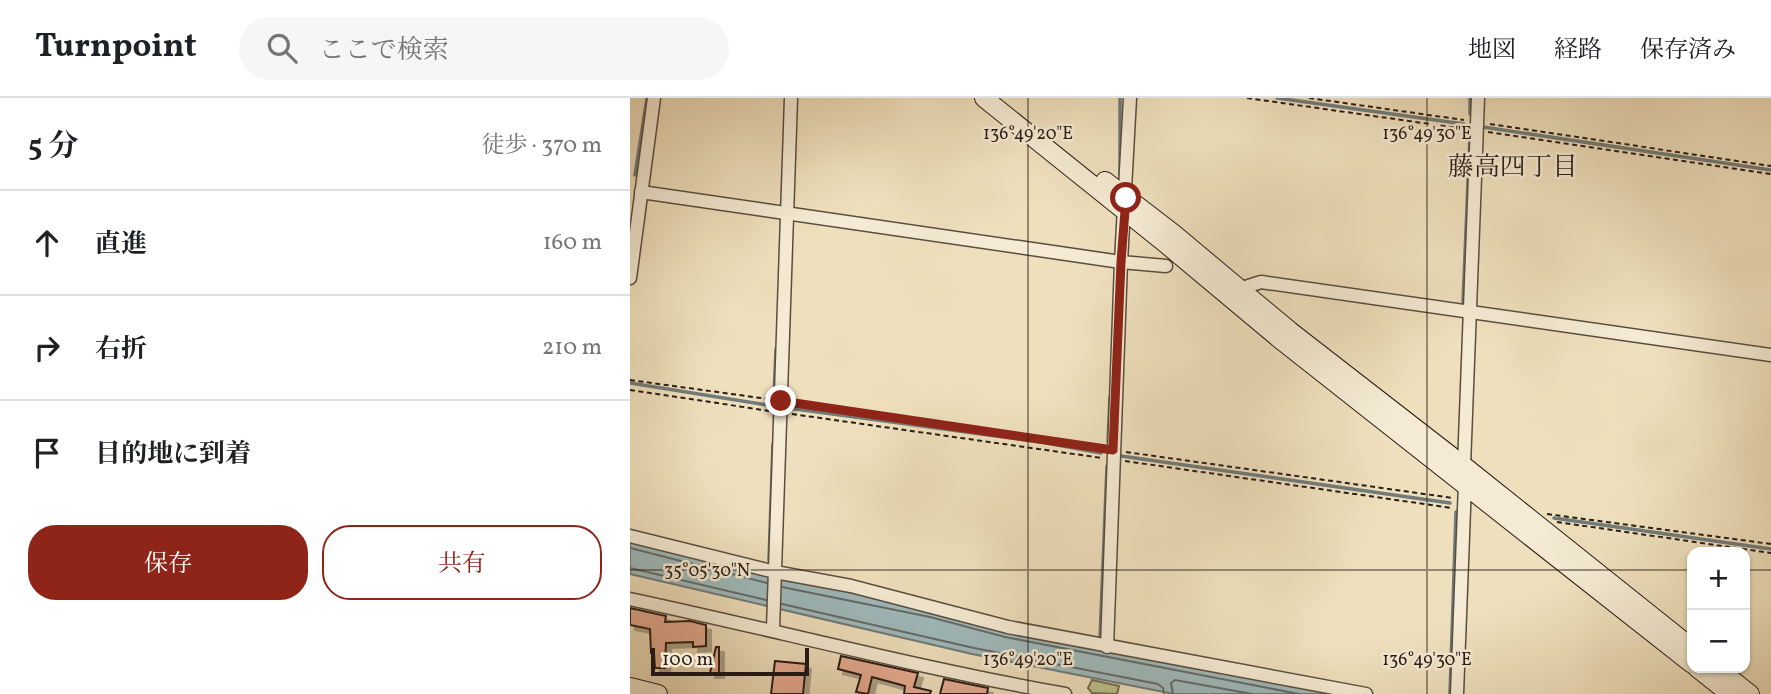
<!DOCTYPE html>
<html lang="ja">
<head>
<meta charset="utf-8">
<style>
  body { margin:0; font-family:Vollkorn,"Noto Serif JP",serif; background:#f6f6f6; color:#202124 }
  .controls { position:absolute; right:21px; bottom:21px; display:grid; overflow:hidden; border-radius:14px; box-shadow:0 2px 5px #0004 }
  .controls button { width:63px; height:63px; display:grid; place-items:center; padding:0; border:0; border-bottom:2px solid #e0e0e0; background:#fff; color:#202124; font:35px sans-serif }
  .scale { position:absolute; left:21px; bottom:18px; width:158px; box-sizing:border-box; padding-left:7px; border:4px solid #291c17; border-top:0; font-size:19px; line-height:24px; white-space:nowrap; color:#291c17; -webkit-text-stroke:5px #f5ebd4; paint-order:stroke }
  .stop { position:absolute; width:21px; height:21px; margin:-16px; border:5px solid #8f2418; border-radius:50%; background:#fff }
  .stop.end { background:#8f2418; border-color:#fff; box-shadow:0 2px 7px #0008 }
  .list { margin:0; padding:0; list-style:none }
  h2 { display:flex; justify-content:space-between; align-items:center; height:91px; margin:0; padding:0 28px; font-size:30px }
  h2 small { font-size:23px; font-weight:400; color:#757577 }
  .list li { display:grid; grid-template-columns:46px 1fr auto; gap:21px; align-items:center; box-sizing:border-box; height:105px; padding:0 28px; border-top:2px solid #e0e0e0 }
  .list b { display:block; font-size:26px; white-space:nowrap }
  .list em { font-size:23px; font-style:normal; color:#757577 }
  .actions { display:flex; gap:14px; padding:21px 28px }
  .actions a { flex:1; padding:16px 0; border:2px solid #8f2418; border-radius:28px; text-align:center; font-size:24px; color:#8f2418 }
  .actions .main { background:#8f2418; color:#fff }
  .icon { flex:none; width:38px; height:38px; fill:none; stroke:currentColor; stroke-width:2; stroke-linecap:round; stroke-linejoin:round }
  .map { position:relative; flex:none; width:1141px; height:596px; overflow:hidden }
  header { display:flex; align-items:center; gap:42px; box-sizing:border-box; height:98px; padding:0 35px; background:#fff; border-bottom:2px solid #e0e0e0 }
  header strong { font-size:33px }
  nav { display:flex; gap:38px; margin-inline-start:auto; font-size:24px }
  .search { width:490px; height:63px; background:#f6f6f6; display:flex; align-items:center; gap:18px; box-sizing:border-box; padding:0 24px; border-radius:38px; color:#757577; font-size:26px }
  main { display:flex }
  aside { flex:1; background:#fff }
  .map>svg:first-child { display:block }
  .green { fill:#bdc18e; stroke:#736e52; stroke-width:2 }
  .water { fill:#9fbabc; stroke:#707b7a; stroke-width:2 }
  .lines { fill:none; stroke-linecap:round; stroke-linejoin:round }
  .shore { stroke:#646b6a; stroke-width:2 }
  .stream { stroke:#707b7a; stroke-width:3.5 }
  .building { fill:#e6ac92; stroke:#291c17; stroke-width:2; filter:url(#shadow) }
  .street-casing { stroke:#5a4d40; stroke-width:15 }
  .secondary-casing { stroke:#291c17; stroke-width:20 }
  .path { stroke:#291c17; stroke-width:2; stroke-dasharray:5 3.5; stroke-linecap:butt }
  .street { stroke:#f5ebd4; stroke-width:12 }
  .secondary { stroke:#f5ebd4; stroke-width:18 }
  .route { stroke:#8f2418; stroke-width:9 }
  .ticks { fill:none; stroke:#291c17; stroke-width:2; stroke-opacity:0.45 }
  .labels { text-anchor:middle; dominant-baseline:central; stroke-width:5; stroke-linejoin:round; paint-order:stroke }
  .neighbourhood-label { font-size:26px; fill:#291c17; stroke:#f5ebd4 }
  .ticks-label { font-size:18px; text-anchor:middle; fill:#291c17; stroke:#f5ebd4; stroke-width:5; stroke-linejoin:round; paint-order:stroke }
</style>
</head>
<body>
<header>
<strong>Turnpoint</strong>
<div class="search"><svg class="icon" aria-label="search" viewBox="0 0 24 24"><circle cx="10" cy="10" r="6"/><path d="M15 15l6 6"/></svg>ここで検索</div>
<nav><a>地図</a><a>経路</a><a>保存済み</a></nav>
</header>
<main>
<aside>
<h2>5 分<small>徒歩 · 370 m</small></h2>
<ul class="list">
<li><svg class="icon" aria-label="ahead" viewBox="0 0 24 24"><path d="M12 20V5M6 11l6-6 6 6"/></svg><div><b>直進</b></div><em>160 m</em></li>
<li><svg class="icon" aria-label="right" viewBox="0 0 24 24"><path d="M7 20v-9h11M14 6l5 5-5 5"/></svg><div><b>右折</b></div><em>210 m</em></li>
<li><svg class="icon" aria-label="arrive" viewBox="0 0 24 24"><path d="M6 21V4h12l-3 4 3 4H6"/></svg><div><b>目的地に到着</b></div></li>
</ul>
<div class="actions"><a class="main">保存</a><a>共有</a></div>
</aside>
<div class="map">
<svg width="1141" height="596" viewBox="0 0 1141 596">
  <defs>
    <filter id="shadow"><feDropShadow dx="5" dy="5" stdDeviation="0" flood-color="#0004"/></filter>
  </defs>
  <rect width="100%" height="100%" fill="#efe0bd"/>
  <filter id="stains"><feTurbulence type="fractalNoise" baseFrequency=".00286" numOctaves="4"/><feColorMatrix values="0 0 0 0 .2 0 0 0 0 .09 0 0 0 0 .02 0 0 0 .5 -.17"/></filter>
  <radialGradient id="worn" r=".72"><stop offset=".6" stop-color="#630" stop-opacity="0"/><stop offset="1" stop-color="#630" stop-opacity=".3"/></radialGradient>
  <polygon class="green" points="462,582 489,588 487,596 462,595 458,590"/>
  <polygon class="water" points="0,443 301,512 707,596 544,596 342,556 0,476"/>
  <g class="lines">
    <g class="shore">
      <polyline points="0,450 137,485"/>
      <polyline points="0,470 136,502"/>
      <polyline points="152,489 300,519 375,539 669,596"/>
      <polyline points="152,506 344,550 528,586 533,590 534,596"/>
      <polyline points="543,596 541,585 545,582 622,596"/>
    </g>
    <g class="stream">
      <polyline points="647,0 834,26"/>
      <polyline points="840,16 840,0"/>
      <polyline points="853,29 1141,72"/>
      <polyline points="5,77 17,0"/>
      <polyline points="490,78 490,0"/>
      <polyline points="833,204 840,37"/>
      <polyline points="0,285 137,307"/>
      <polyline points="144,296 146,251"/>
      <polyline points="158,310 411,344 471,355"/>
      <polyline points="478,344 480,299"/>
      <polyline points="491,358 820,405"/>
      <polyline points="924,420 1141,451"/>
      <polyline points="139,462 143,346"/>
      <polyline points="470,539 477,368"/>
      <polyline points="820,596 826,414"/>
    </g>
  </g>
  <g class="building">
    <polygon points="0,510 36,518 35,524 60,523 76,527 76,548 63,549 63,544 36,545 35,570 25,570 24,555 21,555 20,531 0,527"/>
    <polygon points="86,549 89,549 89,575 80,575"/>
    <polygon points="211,558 288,575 284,589 301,593 300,596 274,596 275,588 242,579 238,596 226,594 231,577 208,571"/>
    <polygon points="145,563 176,566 173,596 141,596"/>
    <polygon points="314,581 358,590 357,596 310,596"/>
  </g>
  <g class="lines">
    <g class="street-casing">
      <g id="street">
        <polyline points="11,94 491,164 536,168"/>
        <polyline points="0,180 24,0"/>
        <polyline points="609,191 631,184 1141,257"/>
        <polyline points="834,368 848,0"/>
        <polyline points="0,438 145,474 221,488 378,529 736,596"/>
        <path d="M0,501C145,532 289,570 435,596"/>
        <polyline points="143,531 161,0"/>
        <polyline points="477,549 491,164 500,0"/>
        <polyline points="827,596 835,385"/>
      </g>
    </g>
    <g class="secondary-casing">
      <g id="secondary">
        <polyline points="354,0 536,146 652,243 1062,566"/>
        <polyline points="475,83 544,136 660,233 834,368 1062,550"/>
        <polyline points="1067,570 1100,596"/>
        <polyline points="1087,570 1120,596"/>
        <polyline points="0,589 28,596"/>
      </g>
    </g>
    <g class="path">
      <polyline points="617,0 835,31"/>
      <polyline points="679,0 834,22"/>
      <polyline points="860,26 1141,68"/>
      <polyline points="858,34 1141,76"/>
      <polyline points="0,282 138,301"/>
      <polyline points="0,292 140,313"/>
      <polyline points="164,305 473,351"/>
      <polyline points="162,316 472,360"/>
      <polyline points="496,354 823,400"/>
      <polyline points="495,363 822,410"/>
      <polyline points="917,416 1141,446"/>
      <polyline points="927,424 1141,455"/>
    </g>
    <use href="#street" class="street"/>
    <use href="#secondary" class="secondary"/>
  </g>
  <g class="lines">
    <polyline class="route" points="151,303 483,352 491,164 496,100"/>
  </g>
  <path class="ticks" d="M398,0V596M797,0V596M0,472H1062M1115,472H1141"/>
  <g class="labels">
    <g class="neighbourhood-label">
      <text x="883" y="70">藤高四丁目</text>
    </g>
  </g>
  <g class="ticks-label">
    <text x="398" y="41">136°49'20"E</text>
    <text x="797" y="41">136°49'30"E</text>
    <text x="77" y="478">35°05'30"N</text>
    <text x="398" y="567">136°49'20"E</text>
    <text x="797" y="567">136°49'30"E</text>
  </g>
  <rect width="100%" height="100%" filter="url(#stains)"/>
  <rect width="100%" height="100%" fill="url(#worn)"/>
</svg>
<div class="controls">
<button>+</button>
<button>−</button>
</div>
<div class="scale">100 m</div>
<div class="stop" style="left:496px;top:100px"></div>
<div class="stop end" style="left:151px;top:303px"></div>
</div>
</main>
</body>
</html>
